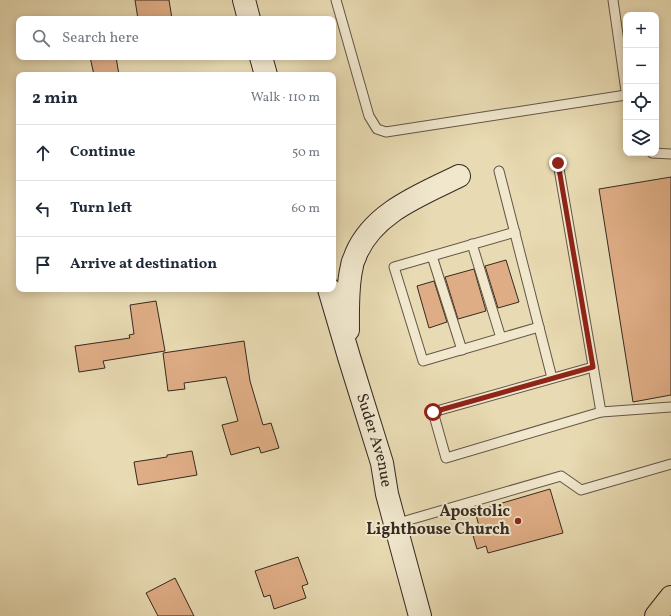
<!DOCTYPE html>
<html lang="en">
<head>
<meta charset="utf-8">
<style>
  body { margin:0; font-family:Vollkorn,serif; background:#f2f2f3; color:#1f2937 }
  .controls { position:absolute; right:12px; top:12px; display:grid; overflow:hidden; border-radius:8px; box-shadow:0 2px 10px #0003 }
  .controls button { width:36px; height:36px; display:grid; place-items:center; padding:0; border:0; border-bottom:1px solid #e0e1e3; background:#fff; color:#1f2937; font:20px sans-serif }
  .stop { position:absolute; width:12px; height:12px; margin:-9px; border:3px solid #8f2418; border-radius:50%; background:#fff }
  .stop.end { background:#8f2418; border-color:#fff; box-shadow:0 1px 4px #0008 }
  .list { margin:0; padding:0; list-style:none }
  h2 { display:flex; justify-content:space-between; align-items:center; height:52px; margin:0; padding:0 16px; font-size:17px }
  h2 small { font-size:13px; font-weight:400; color:#747a83 }
  .list li { display:grid; grid-template-columns:26px 1fr auto; gap:12px; align-items:center; box-sizing:border-box; height:56px; padding:0 16px; border-top:1px solid #e0e1e3 }
  .list b { display:block; font-size:15px; white-space:nowrap }
  .list em { font-size:13px; font-style:normal; color:#747a83 }
  .icon { flex:none; width:22px; height:22px; fill:none; stroke:currentColor; stroke-width:2; stroke-linecap:round; stroke-linejoin:round }
  .map { position:relative; flex:none; width:671px; height:616px; overflow:hidden }
  .search { position:absolute; background:#fff; box-shadow:0 2px 10px #0003; left:16px; top:16px; width:320px; height:44px; display:flex; align-items:center; gap:10px; box-sizing:border-box; padding:0 14px; border-radius:8px; color:#747a83; font-size:15px }
  .panel { position:absolute; background:#fff; box-shadow:0 2px 10px #0003; left:16px; top:72px; width:320px; height:220px; border-radius:8px }
  .map>svg:first-child { display:block }
  .building { fill:#dfad85; stroke:#352a22 }
  .lines { fill:none; stroke-linecap:round; stroke-linejoin:round }
  .lane-casing { stroke:#625646; stroke-width:11 }
  .secondary-casing { stroke:#352a22; stroke-width:24 }
  .highway-casing { stroke:#352a22; stroke-width:24 }
  .lane { stroke:#f0e7cd; stroke-width:9 }
  .secondary { stroke:#f0e7cd; stroke-width:22 }
  .highway { stroke:#e8dab2; stroke-width:22 }
  .route { stroke:#8f2418; stroke-width:5 }
  .poi-dot { fill:#8f2418; stroke:#f0e7cd; stroke-width:1.5 }
  .labels { text-anchor:middle; dominant-baseline:central; stroke-width:4; stroke-linejoin:round; paint-order:stroke }
  .street-label { font-size:16px; fill:#352a22; stroke:#f0e7cd }
  .poi-label { font-size:16px; font-weight:bold; fill:#352a22; stroke:#f0e7cd; text-anchor:end }
</style>
</head>
<body>
<div class="map">
<svg width="671" height="616" viewBox="0 0 671 616">
  <rect width="100%" height="100%" fill="#e8dab2"/>
  <filter id="stains"><feTurbulence type="fractalNoise" baseFrequency=".005" numOctaves="4"/><feColorMatrix values="0 0 0 0 .2 0 0 0 0 .09 0 0 0 0 .02 0 0 0 .5 -.17"/></filter>
  <radialGradient id="worn" r=".72"><stop offset=".6" stop-color="#630" stop-opacity="0"/><stop offset="1" stop-color="#630" stop-opacity=".3"/></radialGradient>
  <g class="building">
    <polygon points="135,0 169,0 172,19 138,19"/>
    <polygon points="90,57 116,57 119,75 94,75"/>
    <polygon points="671,177 671,395 633,402 599,189"/>
    <polygon points="506,260 519,302 498,308 485,266"/>
    <polygon points="474,269 486,311 458,319 445,277"/>
    <polygon points="434,281 447,322 429,328 417,286"/>
    <polygon points="156,301 165,351 103,361 105,368 79,372 75,346 130,338 129,335 134,334 130,305"/>
    <polygon points="244,341 250,381 263,425 271,423 279,448 261,453 259,447 231,455 222,425 238,421 226,377 184,383 185,389 168,391 163,353"/>
    <polygon points="192,451 197,475 138,485 134,462 167,457 167,455"/>
    <polygon points="550,489 563,533 488,553 486,546 477,549 472,532 480,530 475,511"/>
    <polygon points="298,557 308,584 302,586 306,598 274,609 270,595 264,597 255,571"/>
    <polygon points="175,578 194,616 158,616 146,593"/>
  </g>
  <g class="lines">
    <g class="lane-casing">
      <g id="lane">
        <polyline points="336,0 369,116 377,129 386,132 626,95"/>
        <polyline points="613,0 626,91"/>
        <polyline points="652,153 671,154"/>
        <polyline points="558,163 601,412"/>
        <polyline points="499,171 552,378"/>
        <polyline points="515,232 394,267 423,361 539,327"/>
        <polyline points="472,244 501,338"/>
        <polyline points="432,256 462,350"/>
        <polyline points="593,367 433,412 446,458 601,412 671,407"/>
        <polyline points="395,524 561,476 581,490 671,464"/>
      </g>
    </g>
    <g class="secondary-casing">
      <g id="secondary">
        <polyline points="244,0 249,19"/>
        <polyline points="261,57 266,75"/>
        <path id="s1" d="M329,289L349,357L382,463L387,494L420,616"/>
        <path d="M348,330C348,309 347,286 352,266C352,262 355,258 356,254C374,212 421,195 459,176"/>
      </g>
    </g>
    <g class="highway-casing">
      <polyline id="highway" points="656,616 671,597"/>
    </g>
    <use href="#lane" class="lane"/>
    <use href="#secondary" class="secondary"/>
    <use href="#highway" class="highway"/>
  </g>
  <g class="lines">
    <polyline class="route" points="433,412 593,367 558,163"/>
  </g>
  <circle class="poi-dot" cx="518" cy="521" r="4"/>
  <g class="labels">
    <g class="street-label">
      <text stroke="none"><textPath href="#s1" startOffset="158">Suder Avenue</textPath></text>
    </g>
    <g class="poi-label">
      <text x="510" y="512">Apostolic<tspan x="510" dy="18">Lighthouse Church</tspan></text>
    </g>
  </g>
  <rect width="100%" height="100%" filter="url(#stains)"/>
  <rect width="100%" height="100%" fill="url(#worn)"/>
</svg>
<div class="controls">
<button>+</button>
<button>−</button>
<button><svg class="icon" aria-label="locate" viewBox="0 0 24 24"><circle cx="12" cy="12" r="6"/><path d="M12 2v4M12 18v4M2 12h4M18 12h4"/></svg></button>
<button><svg class="icon" aria-label="layers" viewBox="0 0 24 24"><path d="M12 4l9 5-9 5-9-5zM3 14l9 5 9-5"/></svg></button>
</div>
<div class="stop" style="left:433px;top:412px"></div>
<div class="stop end" style="left:558px;top:163px"></div>
<div class="search"><svg class="icon" aria-label="search" viewBox="0 0 24 24"><circle cx="10" cy="10" r="6"/><path d="M15 15l6 6"/></svg>Search here</div>
<section class="panel">
<h2>2 min<small>Walk · 110 m</small></h2>
<ul class="list">
<li><svg class="icon" aria-label="ahead" viewBox="0 0 24 24"><path d="M12 20V5M6 11l6-6 6 6"/></svg><div><b>Continue</b></div><em>50 m</em></li>
<li><svg class="icon" aria-label="left" viewBox="0 0 24 24"><path d="M17 20v-9H6M10 6l-5 5 5 5"/></svg><div><b>Turn left</b></div><em>60 m</em></li>
<li><svg class="icon" aria-label="arrive" viewBox="0 0 24 24"><path d="M6 21V4h12l-3 4 3 4H6"/></svg><div><b>Arrive at destination</b></div></li>
</ul>
</section>
</div>
</body>
</html>
